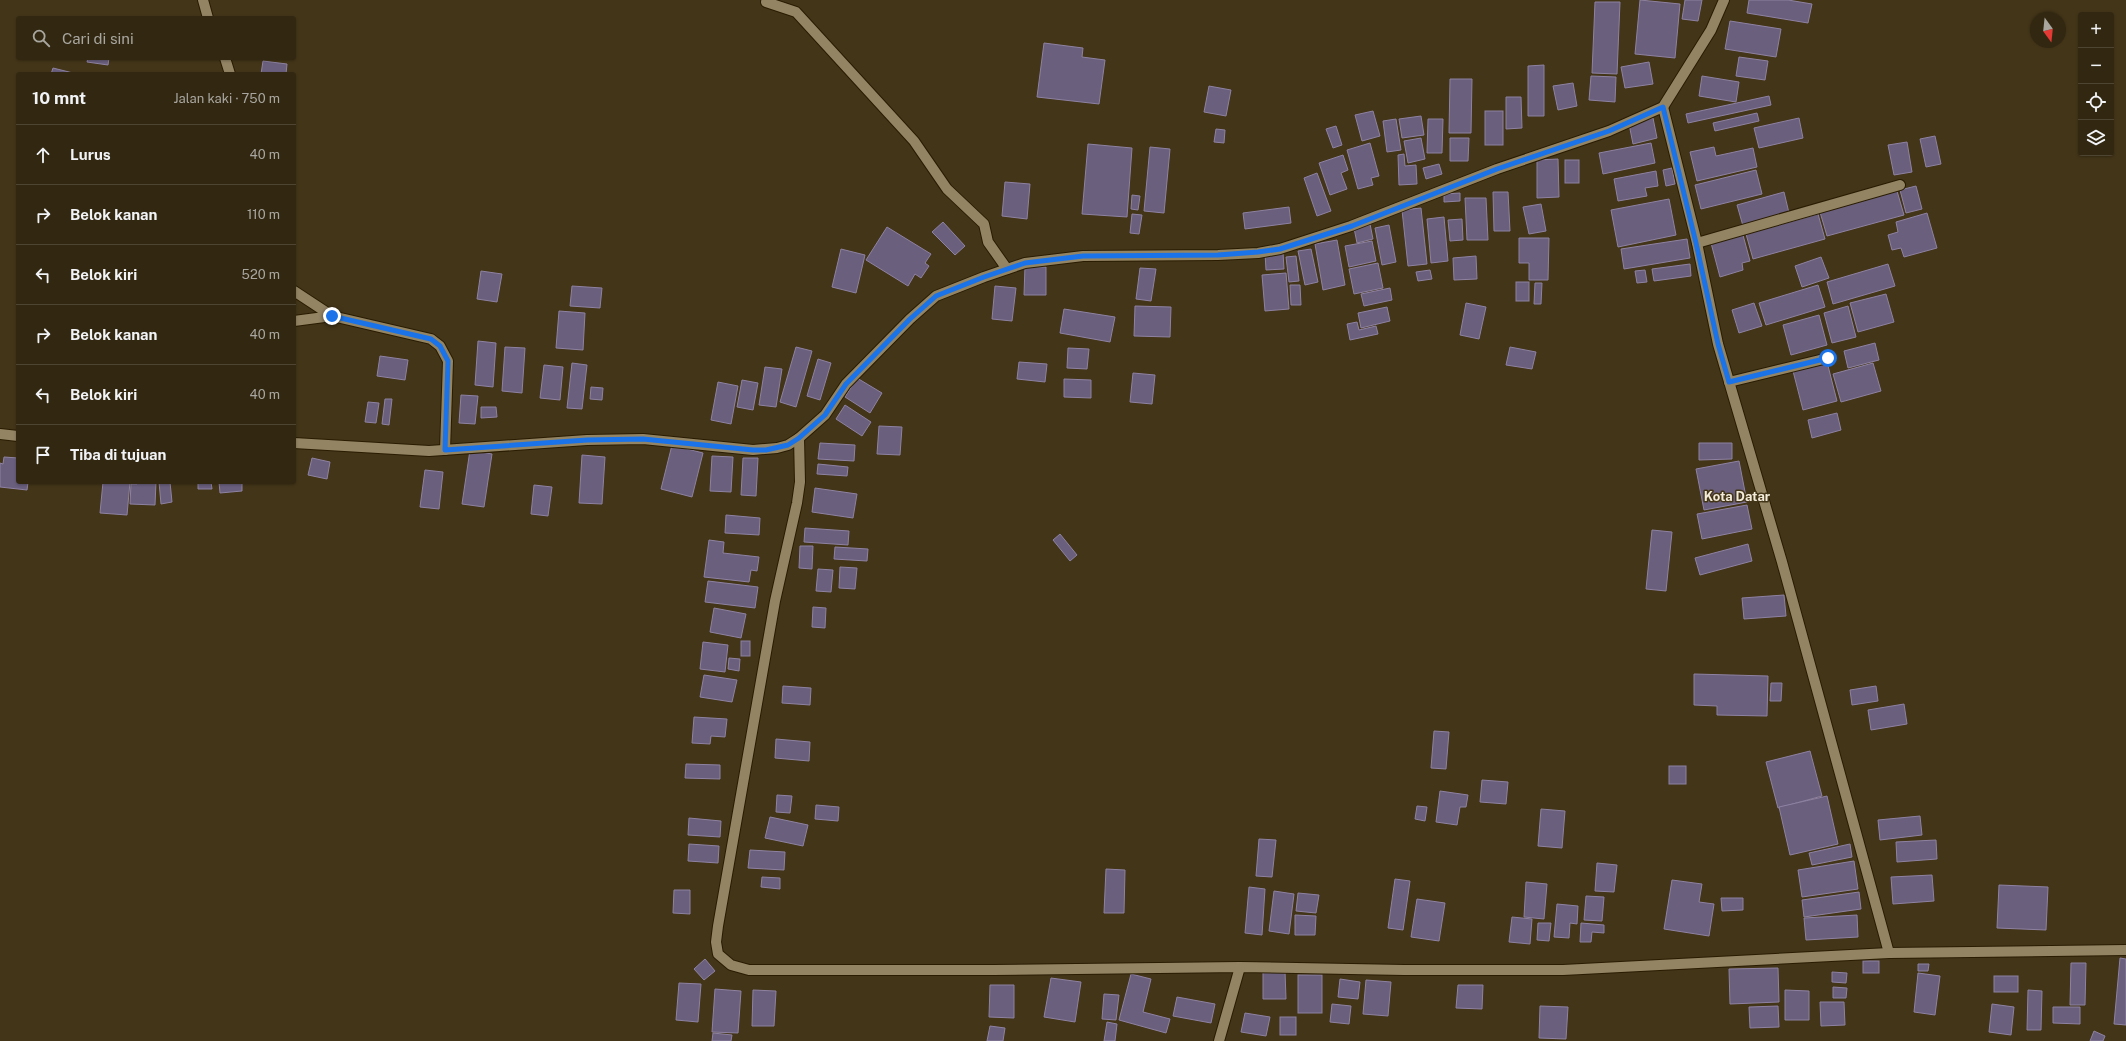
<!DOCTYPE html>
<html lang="id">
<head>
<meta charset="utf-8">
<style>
  body { margin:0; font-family:"Public Sans",sans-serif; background:#3d3420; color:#f1f3f6 }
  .controls { position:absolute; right:12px; top:12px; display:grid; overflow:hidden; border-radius:4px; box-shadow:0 1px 3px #0004 }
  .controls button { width:36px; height:36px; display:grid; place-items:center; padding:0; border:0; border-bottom:1px solid #4d4432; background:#322812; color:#f1f3f6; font:20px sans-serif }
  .compass { position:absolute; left:2030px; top:12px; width:36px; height:36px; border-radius:50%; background:#322812; box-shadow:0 1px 3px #0004; rotate:165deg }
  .stop { position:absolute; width:12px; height:12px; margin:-9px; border:3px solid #1a73e8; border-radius:50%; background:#fff }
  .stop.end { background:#1a73e8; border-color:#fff; box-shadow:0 1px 4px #0008 }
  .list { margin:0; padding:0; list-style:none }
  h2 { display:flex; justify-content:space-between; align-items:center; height:52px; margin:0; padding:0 16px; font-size:17px }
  h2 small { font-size:13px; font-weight:400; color:#a8a69f }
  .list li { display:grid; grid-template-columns:26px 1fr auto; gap:12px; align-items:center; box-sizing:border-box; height:60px; padding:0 16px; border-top:1px solid #4d4432 }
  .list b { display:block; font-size:15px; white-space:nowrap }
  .list em { font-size:13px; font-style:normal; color:#a8a69f }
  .icon { flex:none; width:22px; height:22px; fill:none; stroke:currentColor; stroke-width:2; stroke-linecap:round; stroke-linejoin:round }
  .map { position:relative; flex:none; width:2126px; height:1041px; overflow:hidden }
  .search { position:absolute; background:#322812; box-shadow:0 1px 3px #0004; left:16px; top:16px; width:280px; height:44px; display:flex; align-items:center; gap:10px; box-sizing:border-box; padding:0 14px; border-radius:4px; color:#a8a69f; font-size:15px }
  .panel { position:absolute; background:#322812; box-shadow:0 1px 3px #0004; left:16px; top:72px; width:280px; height:412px; border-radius:4px }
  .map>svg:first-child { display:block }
  .building { fill:#6a5f7d; stroke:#8e82a2 }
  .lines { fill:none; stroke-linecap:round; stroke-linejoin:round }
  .minor-casing { stroke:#291c00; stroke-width:12 }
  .minor { stroke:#938464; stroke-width:10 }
  .route { stroke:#1a73e8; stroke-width:5 }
  .labels { text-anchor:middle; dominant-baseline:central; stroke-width:3; stroke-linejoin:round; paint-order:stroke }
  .quarter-label { font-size:13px; font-weight:bold; fill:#f4ecda; stroke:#433518 }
</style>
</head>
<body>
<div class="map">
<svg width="2126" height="1041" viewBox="0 0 2126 1041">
  <rect width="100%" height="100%" fill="#433518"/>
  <g class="building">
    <polygon points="1640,0 1680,4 1675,58 1635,54"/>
    <polygon points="1685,0 1702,0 1698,21 1682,19"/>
    <polygon points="1749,0 1788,0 1812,4 1808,23 1747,13"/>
    <polygon points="1595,2 1620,2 1617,74 1592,73"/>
    <polygon points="1730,21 1781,29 1776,57 1725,49"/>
    <polygon points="1044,43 1083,48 1082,57 1105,60 1099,104 1037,97"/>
    <polygon points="1739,57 1768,61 1765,80 1736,76"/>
    <polygon points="88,58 109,58 108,65 87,62"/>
    <polygon points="263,61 287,64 286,74 261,74"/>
    <polygon points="1649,62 1653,84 1625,88 1621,67"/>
    <polygon points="1544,65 1544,116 1528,116 1528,66"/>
    <polygon points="53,68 77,74 51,74"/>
    <polygon points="1591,76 1616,77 1615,102 1589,100"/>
    <polygon points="1702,76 1739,82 1736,102 1699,96"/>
    <polygon points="1450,79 1472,79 1471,133 1449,133"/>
    <polygon points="1573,83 1577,106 1558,110 1553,86"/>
    <polygon points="1209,86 1231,90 1226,116 1204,112"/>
    <polygon points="1769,96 1771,105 1688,123 1686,114"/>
    <polygon points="1506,97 1521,97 1522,128 1506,129"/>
    <polygon points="1373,111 1380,136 1362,141 1355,115"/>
    <rect x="1485" y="111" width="18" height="34"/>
    <polygon points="1757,113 1759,121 1715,131 1713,123"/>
    <polygon points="1421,116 1424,135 1402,138 1399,119"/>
    <polygon points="1653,118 1657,138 1633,144 1629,124"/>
    <polygon points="1799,118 1803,138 1759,148 1754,128"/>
    <polygon points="1396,119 1401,150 1387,152 1383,121"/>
    <polygon points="1428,119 1443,119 1442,153 1427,153"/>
    <polygon points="1336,126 1342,145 1333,148 1326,129"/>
    <polygon points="1216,129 1225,130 1224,143 1214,142"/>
    <polygon points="1935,136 1941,164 1926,167 1920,139"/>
    <polygon points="1421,138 1425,159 1408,163 1404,141"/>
    <polygon points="1450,138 1469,138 1468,161 1450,161"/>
    <polygon points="1907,142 1912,172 1894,175 1888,145"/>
    <polygon points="1370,143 1379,176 1371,178 1373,185 1358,189 1347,150"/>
    <polygon points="1651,143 1655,163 1603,174 1599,153"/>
    <polygon points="1088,144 1132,148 1127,217 1082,214"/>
    <polygon points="1150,147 1170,149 1164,213 1144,211"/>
    <polygon points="1714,147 1716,156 1753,148 1757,167 1697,181 1690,152"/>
    <polygon points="1404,154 1405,166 1416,165 1417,184 1399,185 1398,155"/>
    <polygon points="1343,155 1348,170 1341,173 1347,189 1330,195 1319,163"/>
    <polygon points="1558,159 1559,197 1537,198 1537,160"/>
    <rect x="1565" y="160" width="14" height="23"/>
    <polygon points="1439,164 1442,174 1426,179 1423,168"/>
    <polygon points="1672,168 1675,184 1666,186 1663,170"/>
    <polygon points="1756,170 1762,194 1701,209 1695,185"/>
    <polygon points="1656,171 1658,186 1645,188 1647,196 1618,201 1614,179"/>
    <polygon points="1317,173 1331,211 1317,216 1304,178"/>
    <polygon points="1005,182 1030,184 1027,219 1002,216"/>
    <polygon points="1916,186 1922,209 1906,213 1900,190"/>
    <polygon points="1897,191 1904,215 1827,236 1820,212"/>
    <polygon points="1493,192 1508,192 1510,231 1494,231"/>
    <polygon points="1784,192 1789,213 1743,226 1737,205"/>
    <polygon points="1460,193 1460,201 1444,202 1444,194"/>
    <polygon points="1132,195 1140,196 1138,210 1131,209"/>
    <polygon points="1465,198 1486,198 1488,240 1467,240"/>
    <polygon points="1669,199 1676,235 1618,247 1611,210"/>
    <polygon points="1541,204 1546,231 1529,234 1523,207"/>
    <polygon points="1289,207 1291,223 1245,229 1243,213"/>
    <polygon points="1421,208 1427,264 1408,266 1402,210"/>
    <polygon points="1927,213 1937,248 1904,257 1901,248 1892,250 1888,235 1898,232 1896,222"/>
    <polygon points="1132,214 1142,215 1139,234 1130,233"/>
    <polygon points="1818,214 1825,239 1753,259 1746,234"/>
    <polygon points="1444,217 1448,261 1431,263 1427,219"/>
    <polygon points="1462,219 1463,240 1450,241 1448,220"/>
    <polygon points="943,222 965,246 955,255 932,232"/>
    <polygon points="1370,224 1373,239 1357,243 1354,228"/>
    <polygon points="1389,225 1396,262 1382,265 1375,228"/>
    <polygon points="887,227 931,254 925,263 929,266 921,278 915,274 908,286 866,260"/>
    <polygon points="1743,235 1750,261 1742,263 1743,270 1720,277 1711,243"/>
    <polygon points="1519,238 1549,238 1548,280 1529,280 1529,263 1519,263"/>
    <polygon points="1687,239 1690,258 1624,269 1621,249"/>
    <polygon points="1337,240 1345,285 1323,290 1315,244"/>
    <polygon points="1372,241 1376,261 1349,267 1345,246"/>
    <polygon points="841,249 865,255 856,293 832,287"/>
    <polygon points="1311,249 1318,282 1305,285 1298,251"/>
    <polygon points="1283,252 1284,269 1266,270 1265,253"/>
    <polygon points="1296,256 1299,281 1289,282 1286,257"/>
    <polygon points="1476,256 1477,279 1454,280 1453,258"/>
    <polygon points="1821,257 1829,278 1802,287 1795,266"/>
    <polygon points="1378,263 1383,288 1354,294 1349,269"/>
    <polygon points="1690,264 1691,276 1654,281 1652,269"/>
    <polygon points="1888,264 1895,286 1833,304 1827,282"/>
    <polygon points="1025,266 1046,267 1046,295 1024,295"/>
    <polygon points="1140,268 1156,269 1151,301 1136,299"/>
    <polygon points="1430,270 1432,279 1418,281 1416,272"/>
    <polygon points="1645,270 1647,282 1637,283 1635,271"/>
    <polygon points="481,271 502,274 497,302 477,299"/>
    <polygon points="1286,273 1289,309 1265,311 1262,275"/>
    <rect x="1516" y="282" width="13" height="19"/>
    <polygon points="1535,283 1542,283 1541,304 1534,304"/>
    <polygon points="1290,285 1300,285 1301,305 1291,305"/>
    <polygon points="1818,285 1825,307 1766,325 1759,303"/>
    <polygon points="572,286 602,288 600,308 570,306"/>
    <polygon points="995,286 1016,288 1012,321 992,319"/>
    <polygon points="1390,288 1392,300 1364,306 1361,294"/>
    <polygon points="1886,294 1894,322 1858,332 1850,303"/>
    <polygon points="1466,303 1486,307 1479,339 1460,335"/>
    <polygon points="1754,303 1762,326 1739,333 1732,310"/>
    <polygon points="1135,306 1171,307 1170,337 1134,336"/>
    <polygon points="1848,306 1856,337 1832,343 1824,313"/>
    <polygon points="1387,307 1390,321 1361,328 1358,313"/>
    <polygon points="1064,309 1115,317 1110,342 1060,333"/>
    <polygon points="559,311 585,313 583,350 556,348"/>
    <polygon points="1819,315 1827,345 1791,355 1783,325"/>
    <polygon points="1357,322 1359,330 1376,326 1378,334 1350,340 1347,324"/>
    <polygon points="478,341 496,343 493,387 475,385"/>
    <polygon points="1875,343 1879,360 1848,368 1844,351"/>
    <polygon points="505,347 525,348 522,393 502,391"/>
    <polygon points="796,347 812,351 796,407 780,402"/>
    <polygon points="1510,347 1536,352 1532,369 1506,365"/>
    <polygon points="1068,348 1089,349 1087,369 1067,368"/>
    <polygon points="380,356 408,360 405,380 377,376"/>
    <polygon points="818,359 831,363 820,400 807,396"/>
    <polygon points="1019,362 1047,364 1045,382 1017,379"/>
    <polygon points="1827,362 1837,401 1803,410 1793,371"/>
    <polygon points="572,363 587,365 582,409 567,408"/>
    <polygon points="1873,363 1881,391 1841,402 1833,374"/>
    <polygon points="544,365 563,367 560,400 540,398"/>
    <polygon points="765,367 782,369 776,407 759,405"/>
    <polygon points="1133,373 1155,375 1152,404 1130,402"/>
    <polygon points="857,378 882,393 870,413 845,397"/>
    <polygon points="1064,379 1091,380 1091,398 1064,397"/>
    <polygon points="742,380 758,383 753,410 737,407"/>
    <polygon points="718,382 738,386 731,424 711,420"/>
    <polygon points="591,387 603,388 602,400 590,399"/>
    <polygon points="461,395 478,396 475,424 459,423"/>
    <polygon points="385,399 392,399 389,425 382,424"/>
    <polygon points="368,402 379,403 376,423 365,422"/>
    <polygon points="845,405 871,422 862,436 836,419"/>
    <polygon points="481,407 496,407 497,417 481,418"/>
    <polygon points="1837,413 1841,430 1812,438 1808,420"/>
    <polygon points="879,426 902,427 900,455 877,454"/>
    <polygon points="820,443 855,445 854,461 818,459"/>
    <polygon points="1699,443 1732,443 1732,459 1699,460"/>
    <polygon points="672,445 703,453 692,497 661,489"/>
    <polygon points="470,450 492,454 484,507 462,504"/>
    <polygon points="582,455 605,457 602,504 579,503"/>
    <polygon points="712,456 733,457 731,492 710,491"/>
    <polygon points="4,457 18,458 18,482 28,482 27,490 0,487 0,463 3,464"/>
    <polygon points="312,458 330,462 327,479 308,475"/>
    <polygon points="743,458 758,458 756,496 741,495"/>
    <polygon points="1739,461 1747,502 1704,510 1696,469"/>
    <polygon points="818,464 848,467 847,476 817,474"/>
    <polygon points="425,470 443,472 439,509 420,507"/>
    <polygon points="103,482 130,482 127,515 100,513"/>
    <polygon points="138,482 156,482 155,505 130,504 131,484 137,484"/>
    <polygon points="159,482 170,482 172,502 161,504"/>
    <polygon points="198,482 211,482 212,489 198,489"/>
    <polygon points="219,482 242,482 242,491 220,493"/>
    <polygon points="534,485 552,487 548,516 531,514"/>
    <polygon points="815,488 857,494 853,518 812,512"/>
    <polygon points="1747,505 1752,529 1702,539 1697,514"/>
    <polygon points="726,515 760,518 759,535 725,533"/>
    <polygon points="805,528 849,531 848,545 804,542"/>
    <polygon points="1652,530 1672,532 1666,591 1646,589"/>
    <polygon points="1060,534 1077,555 1070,561 1053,540"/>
    <polygon points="709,540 724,542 723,553 759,557 757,571 751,570 749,582 704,577"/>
    <polygon points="1748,544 1752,561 1700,575 1695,558"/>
    <polygon points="800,546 813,546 812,569 799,568"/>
    <polygon points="835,547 868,549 867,561 834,559"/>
    <polygon points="840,567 857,568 855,589 839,588"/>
    <polygon points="818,569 833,570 831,592 816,591"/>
    <polygon points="708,581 758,587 755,608 705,602"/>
    <polygon points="1784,595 1786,616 1744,619 1742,598"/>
    <polygon points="813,607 826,608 825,628 812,627"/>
    <polygon points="714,608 746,614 741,638 710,632"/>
    <rect x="741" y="641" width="9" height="15"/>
    <polygon points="703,642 728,645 725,672 700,669"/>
    <polygon points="729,658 740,659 739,671 728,669"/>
    <polygon points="1694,674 1768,676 1767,716 1717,715 1717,706 1694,705"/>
    <polygon points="704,675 737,680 732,702 700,697"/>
    <polygon points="1771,683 1782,683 1781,701 1770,701"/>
    <polygon points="783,686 811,688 810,705 782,703"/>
    <polygon points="1876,686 1878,701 1852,705 1850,690"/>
    <polygon points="1904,704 1907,724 1871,730 1868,710"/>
    <polygon points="694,717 727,719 725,737 711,736 710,744 692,743"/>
    <polygon points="1434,731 1449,732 1446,769 1431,768"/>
    <polygon points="776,739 810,742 809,761 775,758"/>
    <polygon points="1810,751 1822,796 1778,808 1766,762"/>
    <polygon points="686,764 720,765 720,779 685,778"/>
    <rect x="1669" y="766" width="17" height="18"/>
    <polygon points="1482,780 1508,782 1506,804 1480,802"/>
    <polygon points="1440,791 1468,795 1466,807 1460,807 1457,825 1436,822"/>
    <polygon points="777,795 792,796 790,813 776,812"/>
    <polygon points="1827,796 1838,844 1790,855 1779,807"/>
    <polygon points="816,805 839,807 838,821 815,819"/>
    <polygon points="1417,806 1427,807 1425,821 1415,819"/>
    <polygon points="1541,809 1565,811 1562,848 1538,846"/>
    <polygon points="1920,816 1922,835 1880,840 1878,820"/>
    <polygon points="770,817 808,825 803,846 765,838"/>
    <polygon points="689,818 721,821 720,837 688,835"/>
    <polygon points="1259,839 1276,840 1272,877 1256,876"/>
    <polygon points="1936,840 1937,859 1897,862 1896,842"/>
    <polygon points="689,844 719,846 718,863 688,861"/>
    <polygon points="1850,844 1852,857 1812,865 1809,853"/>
    <polygon points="750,850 785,852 784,870 748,868"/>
    <polygon points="1854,861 1858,889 1802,897 1798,870"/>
    <polygon points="1597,863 1617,865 1614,892 1595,891"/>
    <polygon points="1106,869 1125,870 1124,913 1104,913"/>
    <polygon points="1932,875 1934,901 1893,904 1891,877"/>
    <polygon points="762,877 780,878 780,889 761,887"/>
    <polygon points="1395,879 1410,881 1403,930 1388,928"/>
    <polygon points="1672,880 1702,884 1699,902 1714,904 1709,936 1664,929"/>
    <polygon points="1526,882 1547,884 1544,919 1524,917"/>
    <polygon points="1999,885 2048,887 2046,930 1997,928"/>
    <polygon points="1249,887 1265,889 1262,935 1245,933"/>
    <polygon points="674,890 690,890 690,914 673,913"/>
    <polygon points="1274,891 1294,894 1289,934 1269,931"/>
    <polygon points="1859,892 1861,909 1804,917 1802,900"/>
    <polygon points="1298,893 1319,895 1316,913 1296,911"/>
    <polygon points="1586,896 1604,897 1602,921 1584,920"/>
    <polygon points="1721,898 1743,898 1743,910 1722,911"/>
    <polygon points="1417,899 1445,903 1439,941 1411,937"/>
    <polygon points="1557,904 1578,906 1577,924 1570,923 1569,938 1554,937"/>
    <polygon points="1295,915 1316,916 1315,935 1295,935"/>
    <polygon points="1857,915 1858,937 1806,940 1804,918"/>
    <polygon points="1512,917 1532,919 1530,944 1509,942"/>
    <polygon points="1538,923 1551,923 1549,941 1537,940"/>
    <polygon points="1581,923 1604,925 1604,933 1592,932 1591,942 1580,942"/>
    <polygon points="2120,958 2126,959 2126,1025 2114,1024"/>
    <polygon points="705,959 715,971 704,980 694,969"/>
    <rect x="1863" y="961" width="16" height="12"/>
    <polygon points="2071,963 2086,963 2085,1005 2070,1005"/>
    <polygon points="1918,964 1929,964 1928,971 1918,971"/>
    <polygon points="1778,968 1779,1002 1730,1004 1729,969"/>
    <polygon points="1263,971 1285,971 1286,999 1263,999"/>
    <polygon points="1832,972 1847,973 1846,983 1832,982"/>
    <polygon points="1918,973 1940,976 1935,1015 1914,1012"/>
    <polygon points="1131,974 1151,979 1143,1012 1170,1019 1166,1033 1119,1020"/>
    <rect x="1298" y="975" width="24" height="38"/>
    <rect x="1994" y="976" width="24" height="16"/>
    <polygon points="1051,978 1081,982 1075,1022 1044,1017"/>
    <polygon points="1340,979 1360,982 1358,999 1338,997"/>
    <polygon points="1366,980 1391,982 1388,1016 1363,1014"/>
    <polygon points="679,983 701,984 698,1022 676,1020"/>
    <polygon points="990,985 1014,985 1014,1018 989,1017"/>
    <polygon points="1458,985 1483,985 1482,1009 1456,1008"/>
    <polygon points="1833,987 1847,988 1846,998 1833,998"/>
    <polygon points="715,989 741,991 738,1033 712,1032"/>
    <polygon points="753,990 776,991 774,1026 752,1026"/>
    <polygon points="1785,990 1809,991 1809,1020 1785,1020"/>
    <polygon points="2028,990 2042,991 2041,1030 2027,1030"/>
    <polygon points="1104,994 1119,995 1116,1020 1102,1019"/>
    <polygon points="1177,997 1215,1004 1211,1023 1173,1016"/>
    <polygon points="1820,1002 1844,1002 1845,1025 1821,1026"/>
    <polygon points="1332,1004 1351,1006 1349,1024 1330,1022"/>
    <polygon points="1992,1004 2014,1007 2011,1035 1989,1032"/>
    <polygon points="1540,1006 1568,1007 1566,1039 1539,1038"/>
    <polygon points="1778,1006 1779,1027 1750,1028 1749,1007"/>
    <polygon points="2053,1007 2080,1007 2080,1024 2053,1023"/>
    <polygon points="1245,1013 1270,1017 1266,1036 1241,1032"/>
    <rect x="1280" y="1017" width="16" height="18"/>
    <polygon points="1107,1022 1117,1024 1115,1041 1104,1041"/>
    <polygon points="990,1026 1005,1028 1003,1041 987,1041"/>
    <polygon points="2094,1031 2105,1036 2103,1041 2090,1041"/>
    <polygon points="713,1033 732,1035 731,1041 712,1041"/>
  </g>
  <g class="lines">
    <g class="minor-casing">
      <g id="minor">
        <polyline points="203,0 208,18"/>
        <polyline points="766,2 796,12 914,141 947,189 984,224 988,242 1007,269"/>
        <polyline points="225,58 230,74"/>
        <polyline points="1663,107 1697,243 1718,344 1782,562 1889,953"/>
        <polyline points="1697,243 1900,185"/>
        <polyline points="294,291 332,316 431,339 440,346 448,361 445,450"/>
        <polyline points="294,321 332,316"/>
        <polyline points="1729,382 1828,358"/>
        <polyline points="0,434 18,436"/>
        <polyline points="799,438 800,482 797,503 775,601 718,926 716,942 718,954 731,965 749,970 993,970 1240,967 1404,970 1563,970 1889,953 2126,950"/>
        <polyline points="294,443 429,451 587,440 643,439 753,450 777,448 788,445 799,438 825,415 846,384 910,319 936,296 984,277 1025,263 1083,256 1218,255 1258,253 1280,249 1351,226 1497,169 1609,131 1663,107 1711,30 1724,0"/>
        <polyline points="1219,1041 1240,967"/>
      </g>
    </g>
    <use href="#minor" class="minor"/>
  </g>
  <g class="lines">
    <polyline class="route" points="332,316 431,339 440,346 448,361 445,450 587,440 643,439 753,450 766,450 788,445 799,438 825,415 846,384 910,319 936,296 984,277 1025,263 1083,256 1218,255 1258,252 1280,249 1352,226 1497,169 1609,131 1663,107 1696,243 1718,344 1729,382 1828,358"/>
  </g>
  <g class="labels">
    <g class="quarter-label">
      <text x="1737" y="496">Kota Datar</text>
    </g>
  </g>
</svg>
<div class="controls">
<button>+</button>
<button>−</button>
<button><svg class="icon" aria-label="locate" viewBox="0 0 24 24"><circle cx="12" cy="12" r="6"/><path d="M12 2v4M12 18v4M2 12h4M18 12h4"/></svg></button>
<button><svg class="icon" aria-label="layers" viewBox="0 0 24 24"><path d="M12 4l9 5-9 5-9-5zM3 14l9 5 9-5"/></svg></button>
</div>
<svg class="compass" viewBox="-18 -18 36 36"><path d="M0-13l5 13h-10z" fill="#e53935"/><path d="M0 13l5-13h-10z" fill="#a8a69f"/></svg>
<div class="stop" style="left:1828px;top:358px"></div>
<div class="stop end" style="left:332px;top:316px"></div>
<div class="search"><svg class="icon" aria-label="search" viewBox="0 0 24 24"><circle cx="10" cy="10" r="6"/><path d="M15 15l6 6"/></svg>Cari di sini</div>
<section class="panel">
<h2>10 mnt<small>Jalan kaki · 750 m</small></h2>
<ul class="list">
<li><svg class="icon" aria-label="ahead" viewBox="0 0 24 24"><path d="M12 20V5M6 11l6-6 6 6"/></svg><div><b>Lurus</b></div><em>40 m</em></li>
<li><svg class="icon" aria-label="right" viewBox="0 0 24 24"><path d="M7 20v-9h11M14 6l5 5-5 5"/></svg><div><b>Belok kanan</b></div><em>110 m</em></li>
<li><svg class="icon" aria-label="left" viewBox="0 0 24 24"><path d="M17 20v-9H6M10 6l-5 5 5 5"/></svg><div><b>Belok kiri</b></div><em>520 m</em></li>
<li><svg class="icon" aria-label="right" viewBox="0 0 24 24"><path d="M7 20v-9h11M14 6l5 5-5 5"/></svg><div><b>Belok kanan</b></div><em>40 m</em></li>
<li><svg class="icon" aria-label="left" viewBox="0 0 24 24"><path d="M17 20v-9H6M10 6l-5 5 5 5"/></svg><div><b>Belok kiri</b></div><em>40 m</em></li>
<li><svg class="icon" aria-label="arrive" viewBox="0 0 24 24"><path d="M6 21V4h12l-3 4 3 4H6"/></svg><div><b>Tiba di tujuan</b></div></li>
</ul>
</section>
</div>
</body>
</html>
